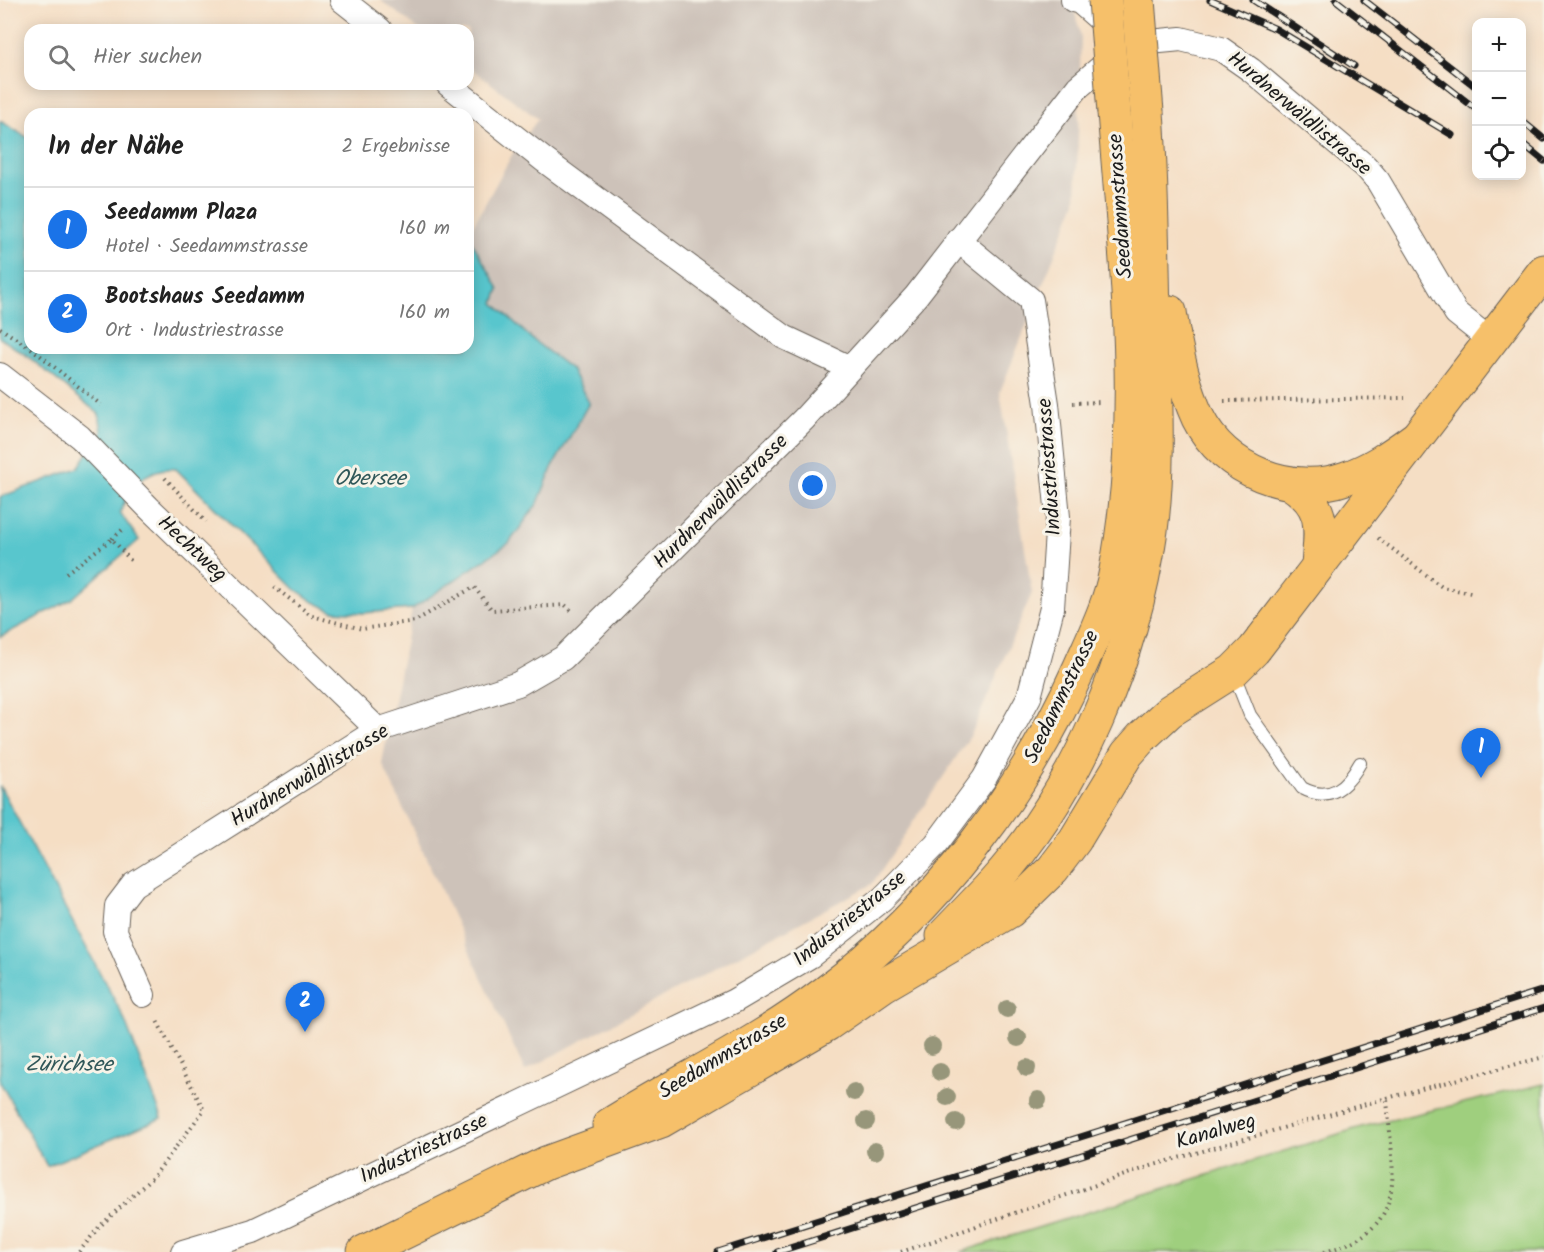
<!DOCTYPE html>
<html lang="de">
<head>
<meta charset="utf-8">
<style>
  body { margin:0; font-family:Kalam,sans-serif; background:#f6f6f6; color:#222 }
  .controls { position:absolute; right:18px; top:18px; display:grid; overflow:hidden; border-radius:12px; box-shadow:0 3px 15px #0003 }
  .controls button { width:54px; height:54px; display:grid; place-items:center; padding:0; border:0; border-bottom:2px solid #e0e0e0; background:#fff; color:#222; font:30px sans-serif }
  .you { position:absolute; left:813px; top:486px; width:21px; height:21px; margin:-15px; border:4px solid #fff; border-radius:50%; background:#1a73e8; box-shadow:0 0 0 9px #1a73e833 }
  .badge { display:grid; place-items:center; width:39px; height:39px; border-radius:50%; background:#1a73e8; color:#fff; font-size:20px; font-weight:700 }
  .pin { position:absolute; translate:-50% -50px; filter:drop-shadow(0 2px 3px #0008) }
  .pin::after { content:''; position:absolute; top:32px; width:21px; height:18px; background:inherit; clip-path:polygon(0 0,100% 0,50% 100%) }
  .list { margin:0; padding:0; list-style:none }
  h2 { display:flex; justify-content:space-between; align-items:center; height:78px; margin:0; padding:0 24px; font-size:26px }
  h2 small { font-size:20px; font-weight:400; color:#767676 }
  .list li { display:grid; grid-template-columns:39px 1fr auto; gap:18px; align-items:center; box-sizing:border-box; height:84px; padding:0 24px; border-top:2px solid #e0e0e0 }
  .list b { display:block; font-size:22px; white-space:nowrap }
  .list p { margin:0; font-size:20px; white-space:nowrap; color:#767676 }
  .list em { font-size:20px; font-style:normal; color:#767676 }
  .icon { flex:none; width:33px; height:33px; fill:none; stroke:currentColor; stroke-width:2; stroke-linecap:round; stroke-linejoin:round }
  .map { position:relative; flex:none; width:1544px; height:1252px; overflow:hidden }
  .search { position:absolute; background:#fff; box-shadow:0 3px 15px #0003; left:24px; top:24px; width:450px; height:66px; display:flex; align-items:center; gap:15px; box-sizing:border-box; padding:0 21px; border-radius:18px; color:#767676; font-size:22px }
  .panel { position:absolute; background:#fff; box-shadow:0 3px 15px #0003; left:24px; top:108px; width:450px; height:246px; border-radius:18px }
  .map>svg:first-child { display:block }
  .industrial { fill:#cdc2b9 }
  .green { fill:#9fcf7e; stroke:#5e764d; stroke-width:1.5 }
  .water { fill:#59c6cd; stroke:#3a7174; stroke-width:1.5 }
  .lines { fill:none; stroke-linecap:round; stroke-linejoin:round }
  .service-casing { stroke:#686057; stroke-width:14 }
  .minor-casing { stroke:#686057; stroke-width:26 }
  .primary-casing { stroke:#686057; stroke-width:35 }
  .motorway-casing { stroke:#686057; stroke-width:35 }
  .path { stroke:#686057; stroke-width:4; stroke-dasharray:1.5 4.5; stroke-linecap:butt }
  .service { stroke:#fff; stroke-width:12 }
  .minor { stroke:#fff; stroke-width:24 }
  .primary { stroke:#f6c06b; stroke-width:33 }
  .motorway { stroke:#f6c06b; stroke-width:33 }
  .rail-casing { stroke:#1c1c1c; stroke-width:7 }
  .rail { stroke:#f7f3e8; stroke-width:4.5; stroke-dasharray:14; stroke-linecap:butt }
  .primary-bridge-casing { stroke:#686057; stroke-width:35; stroke-linecap:butt }
  .motorway-bridge-casing { stroke:#686057; stroke-width:35; stroke-linecap:butt }
  .primary-bridge { stroke:#f6c06b; stroke-width:33 }
  .motorway-bridge { stroke:#f6c06b; stroke-width:33 }
  .tree { fill:#97967a }
  .labels { text-anchor:middle; dominant-baseline:central; stroke-width:6; stroke-linejoin:round; paint-order:stroke }
  .street-label { font-size:21px; fill:#1c1c1c; stroke:#f7f3e8 }
  .water-label { font-size:22px; font-style:italic; fill:#31585a; stroke:#f7f3e8 }
</style>
</head>
<body>
<div class="map">
<svg width="1544" height="1252" viewBox="0 0 1544 1252">
  <rect width="100%" height="100%" fill="#f7f3e8"/>
  <filter id="ink" filterUnits="userSpaceOnUse"><feTurbulence type="fractalNoise" baseFrequency=".0167" numOctaves="2"/><feDisplacementMap in="SourceGraphic" scale="12" xChannelSelector="R" yChannelSelector="G"/><feConvolveMatrix kernelMatrix="1 2 1 2 8 2 1 2 1" color-interpolation-filters="sRGB"/></filter>
  <filter id="wash" filterUnits="userSpaceOnUse"><feTurbulence type="fractalNoise" baseFrequency=".008" numOctaves="4" result="noise"/><feDisplacementMap in="SourceGraphic" scale="24" xChannelSelector="R" yChannelSelector="G"/><feGaussianBlur stdDeviation="1.35" result="paint"/><feColorMatrix in="noise" values="0 0 0 0 0 0 0 0 0 0 0 0 0 0 0 0 0 1.4 0 .05"/><feComposite in="paint" operator="in"/></filter>
  <g filter="url(#wash)">
    <rect width="100%" height="100%" fill="#f5dec4"/>
    <polygon class="industrial" points="380,0 1072,0 1081,37 1076,201 1000,392 1032,593 971,735 872,884 525,1071 382,763 412,609 509,543 538,503 552,468 571,369 533,340 493,303 499,289 468,235 513,153 538,119 468,66 468,30 420,30"/>
    <polygon class="green" points="1544,1084 1544,1252 960,1252 1361,1127"/>
    <g class="water">
      <path d="M0,121L30,139V348H468V235L499,289L494,303L533,340L571,369L589,403L552,468L538,503L509,543L412,609L363,613L333,611L314,602L295,589L176,469C147,466 129,487 120,513L139,540L72,599L0,637V497L78,468L102,432L99,414L26,355L0,338Z"/>
      <polygon points="0,786 123,1016 162,1118 47,1166 0,1082"/>
    </g>
  </g>
  <g filter="url(#ink)">
    <g class="lines">
      <g class="service-casing">
        <path id="service" d="M1233,672L1250,715L1302,788C1330,803 1347,787 1360,763"/>
      </g>
      <g class="minor-casing">
        <g id="minor">
          <polyline points="342,0 380,30"/>
          <polyline points="1073,0 1080,2 1113,31"/>
          <polyline points="448,84 544,160 784,337 850,368"/>
          <polyline points="0,375 80,437 148,507 378,730"/>
          <polyline points="143,995 115,931 117,906 133,885 378,730 518,684 563,658 804,419 916,296 1078,87 1129,44 1181,39 1221,49 1251,70 1366,167 1378,181 1456,313 1490,340"/>
          <polyline points="183,1252 253,1231 734,1001 810,956 882,899 936,844 984,779 1029,697 1052,608 1058,517 1047,404 1031,300 958,240"/>
        </g>
      </g>
      <g class="primary-casing">
        <g id="primary">
          <polyline points="943,936 991,886"/>
          <path d="M609,1125C681,1080 758,1044 826,992C936,909 1023,794 1079,669C1093,637 1110,604 1116,570C1145,418 1126,265 1114,112"/>
          <polyline points="364,1252 546,1163 661,1121 828,1024 884,985 1010,911 1053,869 1075,840 1127,754 1142,737 1170,711 1233,671 1254,650 1544,271"/>
        </g>
      </g>
      <g class="motorway-casing">
        <g id="motorway">
          <path d="M1170,312C1175,347 1183,385 1198,418C1224,471 1292,497 1346,478C1372,469 1392,455 1414,439"/>
          <path d="M1290,483C1326,506 1321,527 1318,565"/>
          <path d="M991,886C1078,791 1133,657 1151,530C1160,462 1155,394 1154,325C1153,254 1152,183 1147,112"/>
        </g>
      </g>
      <g class="path">
        <polyline points="0,328 30,348"/>
        <polyline points="31,348 101,405"/>
        <polyline points="1224,401 1405,398"/>
        <polyline points="1073,403 1102,402"/>
        <polyline points="165,478 206,522"/>
        <polyline points="1378,538 1442,587 1471,593"/>
        <polyline points="112,539 123,529"/>
        <polyline points="66,573 112,539 132,562"/>
        <polyline points="274,587 312,616 362,629 415,621 474,587 492,610 565,605 573,612"/>
        <polyline points="79,1252 99,1227 154,1176 204,1110 156,1019"/>
        <polyline points="901,1252 1154,1165 1387,1098 1544,1057"/>
        <path d="M1324,1252C1414,1228 1391,1169 1387,1098"/>
      </g>
      <use href="#service" class="service"/>
      <use href="#minor" class="minor"/>
      <use href="#primary" class="primary"/>
      <use href="#motorway" class="motorway"/>
      <g class="rail-casing">
        <g id="rail">
          <polyline points="1210,0 1276,29 1452,135"/>
          <polyline points="1253,0 1354,66"/>
          <polyline points="1336,0 1476,109"/>
          <polyline points="1364,0 1476,87"/>
          <polyline points="1522,121 1544,139"/>
          <polyline points="1522,143 1544,161"/>
          <polyline points="718,1252 1544,990"/>
          <polyline points="777,1252 1544,1008"/>
        </g>
      </g>
      <use href="#rail" class="rail"/>
      <g class="primary-bridge-casing">
        <polyline id="primary-bridge" points="1105,0 1114,112"/>
      </g>
      <g class="motorway-bridge-casing">
        <polyline id="motorway-bridge" points="1138,0 1147,112"/>
      </g>
      <use href="#primary-bridge" class="primary-bridge"/>
      <use href="#motorway-bridge" class="motorway-bridge"/>
    </g>
    <g class="tree">
      <circle cx="1007" cy="1009" r="9"/>
      <circle cx="1018" cy="1038" r="9"/>
      <circle cx="932" cy="1046" r="9"/>
      <circle cx="1027" cy="1068" r="9"/>
      <circle cx="940" cy="1072" r="9"/>
      <circle cx="854" cy="1092" r="9"/>
      <circle cx="947" cy="1097" r="9"/>
      <circle cx="1038" cy="1100" r="9"/>
      <circle cx="866" cy="1121" r="9"/>
      <circle cx="956" cy="1122" r="9"/>
      <circle cx="875" cy="1151" r="9"/>
    </g>
  </g>
  <g class="labels">
    <g class="street-label">
      <text transform="translate(1299 114) rotate(40)">Hurdnerwäldlistrasse</text>
      <text transform="translate(1121 206) rotate(-94)">Seedammstrasse</text>
      <text transform="translate(1050 467) rotate(-94)">Industriestrasse</text>
      <text transform="translate(721 502) rotate(-45)">Hurdnerwäldlistrasse</text>
      <text transform="translate(192 549) rotate(43)">Hechtweg</text>
      <text transform="translate(1062 697) rotate(-64)">Seedammstrasse</text>
      <text transform="translate(310 776) rotate(-31)">Hurdnerwäldlistrasse</text>
      <text transform="translate(850 919) rotate(-39)">Industriestrasse</text>
      <text transform="translate(723 1057) rotate(-31)">Seedammstrasse</text>
      <text transform="translate(1216 1132) rotate(-16)">Kanalweg</text>
      <text transform="translate(424 1149) rotate(-25)">Industriestrasse</text>
    </g>
    <g class="water-label">
      <text x="370" y="479">Obersee</text>
      <text x="69" y="1065">Zürichsee</text>
    </g>
  </g>
</svg>
<div class="controls">
<button>+</button>
<button>−</button>
<button><svg class="icon" aria-label="locate" viewBox="0 0 24 24"><circle cx="12" cy="12" r="6"/><path d="M12 2v4M12 18v4M2 12h4M18 12h4"/></svg></button>
</div>
<div class="you"></div>
<div class="pin badge" style="left:1481px;top:778px">1</div>
<div class="pin badge" style="left:305px;top:1032px">2</div>
<div class="search"><svg class="icon" aria-label="search" viewBox="0 0 24 24"><circle cx="10" cy="10" r="6"/><path d="M15 15l6 6"/></svg>Hier suchen</div>
<section class="panel">
<h2>In der Nähe<small>2 Ergebnisse</small></h2>
<ul class="list">
<li><span class="badge">1</span><div><b>Seedamm Plaza</b><p>Hotel · Seedammstrasse</p></div><em>160 m</em></li>
<li><span class="badge">2</span><div><b>Bootshaus Seedamm</b><p>Ort · Industriestrasse</p></div><em>160 m</em></li>
</ul>
</section>
</div>
</body>
</html>
